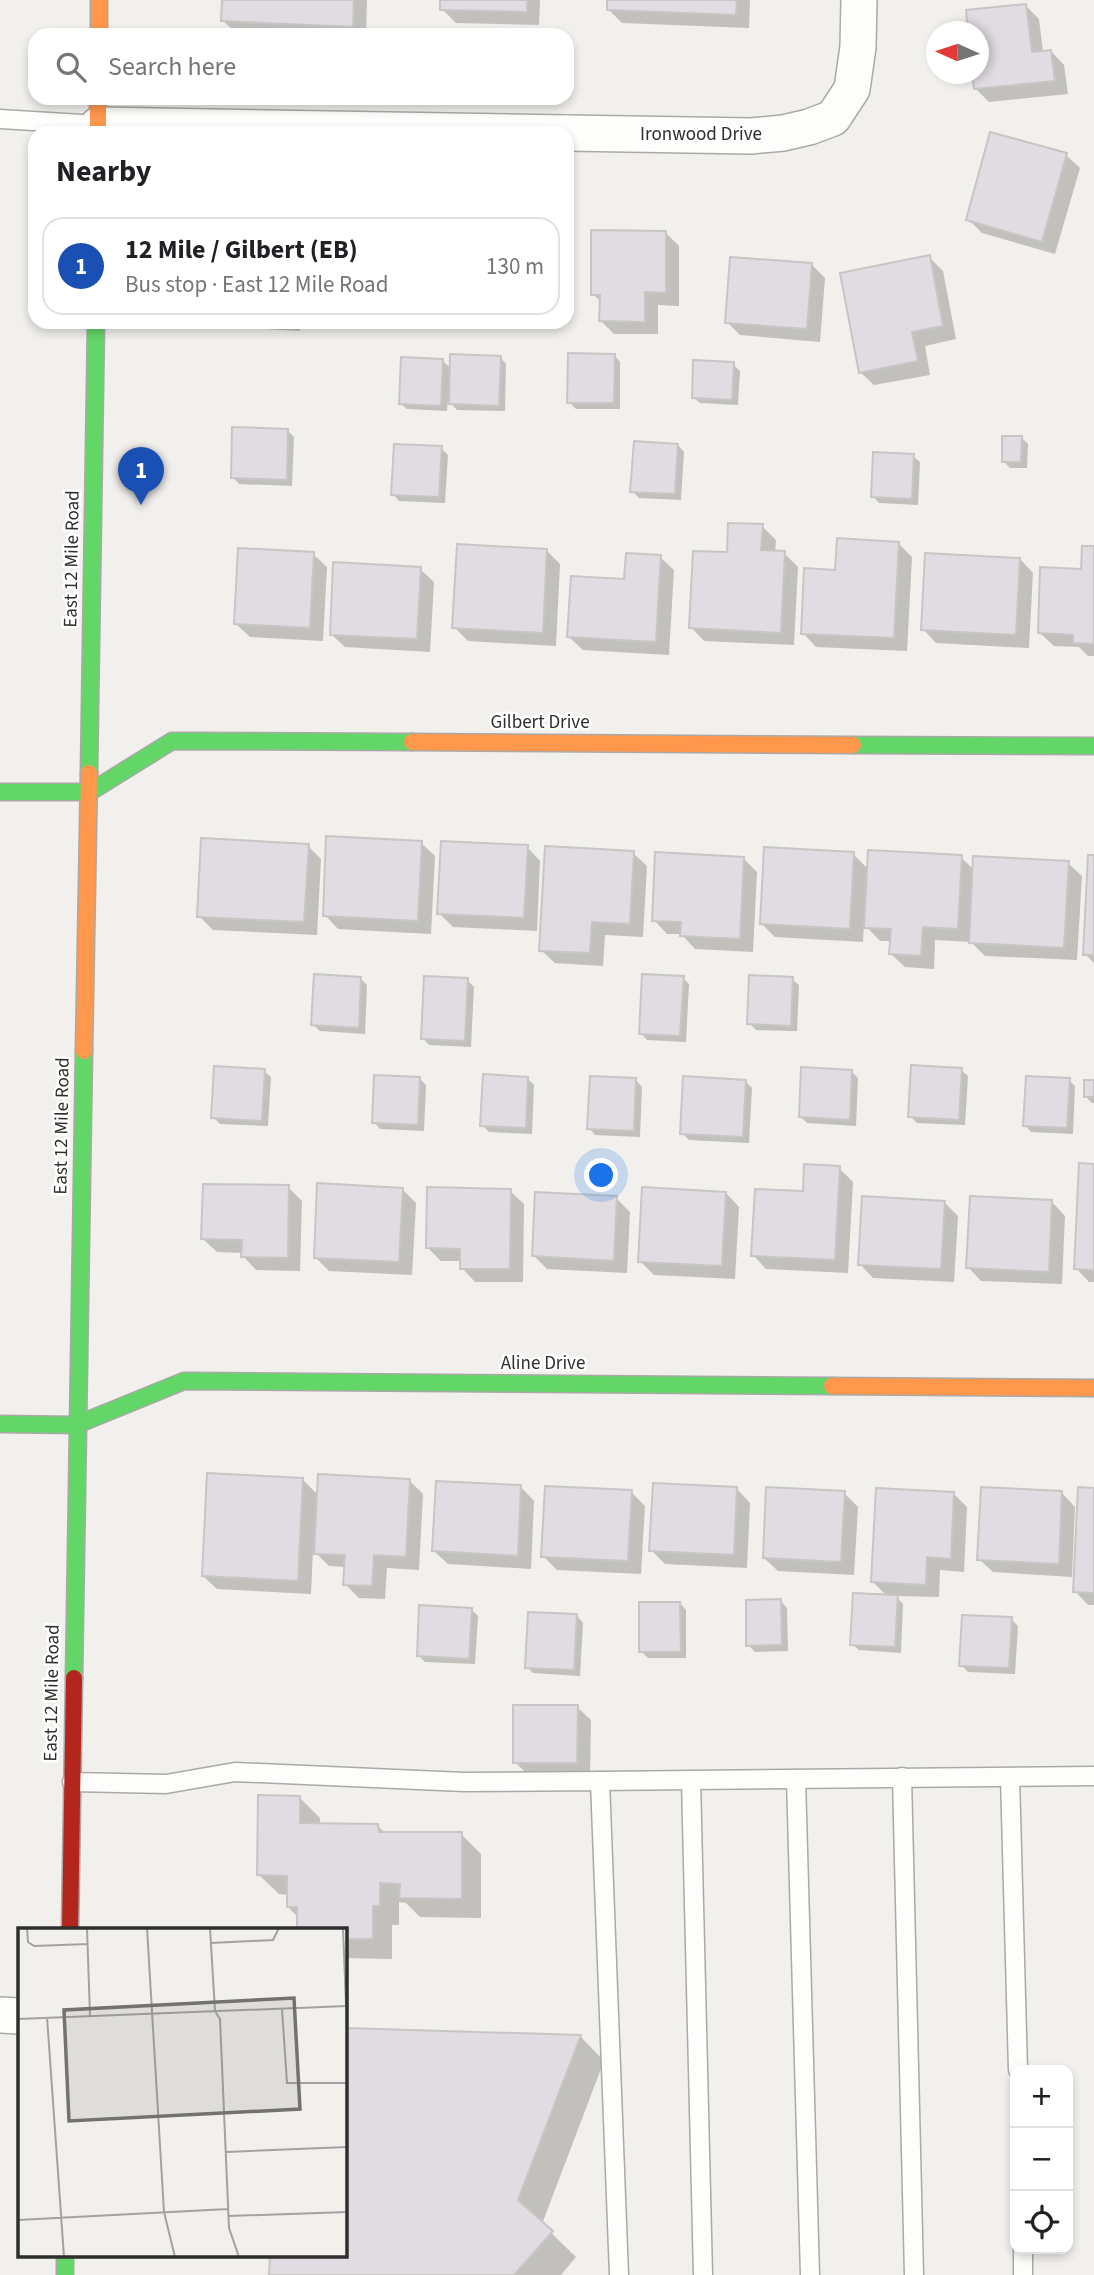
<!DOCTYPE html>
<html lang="en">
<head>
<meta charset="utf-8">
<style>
  body { margin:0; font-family:"Source Sans 3",sans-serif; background:#f6f6f6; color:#202124 }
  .controls { position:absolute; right:21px; bottom:21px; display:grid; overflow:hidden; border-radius:14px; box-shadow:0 4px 10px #0003 }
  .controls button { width:63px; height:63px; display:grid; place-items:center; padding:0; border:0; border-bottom:2px solid #e0e0e0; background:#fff; color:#202124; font:35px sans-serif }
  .compass { position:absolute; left:926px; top:21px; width:63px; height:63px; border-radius:50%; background:#fff; box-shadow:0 4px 10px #0003; rotate:273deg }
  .you { position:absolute; left:602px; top:1176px; width:24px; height:24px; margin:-18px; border:5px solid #fff; border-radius:50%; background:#1a73e8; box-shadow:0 0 0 10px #1a73e833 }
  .badge { display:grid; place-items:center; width:46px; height:46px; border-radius:50%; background:#1a73e8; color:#fff; font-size:23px; font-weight:700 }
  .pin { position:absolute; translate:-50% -58px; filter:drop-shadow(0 2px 4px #0008) }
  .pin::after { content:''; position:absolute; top:37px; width:24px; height:21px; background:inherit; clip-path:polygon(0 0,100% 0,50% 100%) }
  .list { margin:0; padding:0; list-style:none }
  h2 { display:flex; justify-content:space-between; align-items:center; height:91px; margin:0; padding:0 28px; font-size:30px }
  h2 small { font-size:23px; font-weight:400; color:#757577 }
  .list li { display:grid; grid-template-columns:46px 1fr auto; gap:21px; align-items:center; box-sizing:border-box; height:98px; margin:0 14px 14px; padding:0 14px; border:2px solid #e0e0e0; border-radius:21px }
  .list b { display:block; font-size:26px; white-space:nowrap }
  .list p { margin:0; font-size:23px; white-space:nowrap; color:#757577 }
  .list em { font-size:23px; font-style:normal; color:#757577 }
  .icon { flex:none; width:38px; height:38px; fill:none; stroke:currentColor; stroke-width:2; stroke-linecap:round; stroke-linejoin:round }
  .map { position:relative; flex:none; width:1094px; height:2275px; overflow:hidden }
  .search { position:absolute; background:#fff; box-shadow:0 4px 10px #0003; left:28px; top:28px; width:546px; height:77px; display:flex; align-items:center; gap:18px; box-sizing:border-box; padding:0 24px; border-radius:21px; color:#757577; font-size:26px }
  .panel { position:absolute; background:#fff; box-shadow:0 4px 10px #0003; left:28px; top:126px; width:546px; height:203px; border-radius:21px }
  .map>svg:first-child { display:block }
  .shadow { fill:#0003 }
  .building { fill:#e1dbe2; stroke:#c7c6c5; stroke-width:2 }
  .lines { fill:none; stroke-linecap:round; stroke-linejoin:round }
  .lane-casing { stroke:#aaa9a7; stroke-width:21 }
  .street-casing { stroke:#aaa9a7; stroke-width:38 }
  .fast-casing { stroke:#aaa9a7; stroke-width:19 }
  .slow-casing { stroke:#aaa9a7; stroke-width:19 }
  .jam-casing { stroke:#aaa9a7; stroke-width:19 }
  .lane { stroke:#fdfdfc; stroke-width:18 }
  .street { stroke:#fdfdfc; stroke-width:35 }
  .fast { stroke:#63d668; stroke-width:16 }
  .slow { stroke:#ff974d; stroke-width:16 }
  .jam { stroke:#b3261e; stroke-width:16 }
  .labels { text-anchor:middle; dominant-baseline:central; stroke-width:5; stroke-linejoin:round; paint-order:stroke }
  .street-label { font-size:19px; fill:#2e2e2c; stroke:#fff }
  .inset-road { fill:none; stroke:#a4a2a0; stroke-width:2 }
  .view { fill:#737270; fill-opacity:0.15; stroke:#737270; stroke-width:3.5 }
  .inset-edge { fill:none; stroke:#2e2e2c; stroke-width:3.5 }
</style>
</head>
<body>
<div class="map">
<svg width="1094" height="2275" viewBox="0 0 1094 2275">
  <rect width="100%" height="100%" fill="#f2f0ed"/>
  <g class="shadow">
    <polygon points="224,0 367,0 366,35 237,34 223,21"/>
    <polygon points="442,0 540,0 539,25 456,23 442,9"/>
    <polygon points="609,0 750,0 749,28 622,23 608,9"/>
    <polygon points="1026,6 1039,19 1043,52 1051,51 1064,65 1068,94 989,102 975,88 974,74 978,74"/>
    <polygon points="1066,155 1080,168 1055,254 982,233 968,219"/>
    <polygon points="666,233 679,246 679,306 658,305 658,334 614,334 601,321 601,302 593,294"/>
    <polygon points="929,257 943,271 956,339 925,346 930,375 874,385 860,372"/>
    <polygon points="812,265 825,278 820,342 740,335 727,322"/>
    <polygon points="239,322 301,322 300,331 244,328"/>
    <polygon points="614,355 620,362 620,409 576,409 569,402"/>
    <polygon points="500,357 506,364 505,411 457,410 448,400 447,411 407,409 400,403 443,361 452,370"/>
    <polygon points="733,364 740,371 738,405 700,403 693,397"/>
    <polygon points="287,430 294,437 292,486 239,484 233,477"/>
    <polygon points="1021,437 1028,444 1027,468 1010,468 1003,461"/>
    <polygon points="678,445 684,452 681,500 639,498 632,491"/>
    <polygon points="441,448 448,455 445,503 399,501 393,494"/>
    <polygon points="913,456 920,462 918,505 879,503 873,496"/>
    <polygon points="762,526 776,540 775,552 784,553 798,567 794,645 704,641 691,627 728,554"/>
    <polygon points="898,543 912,557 907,651 816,647 803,633 837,572"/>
    <polygon points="1094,548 1094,656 1088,656 1079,647 1054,646 1040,633 1083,571"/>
    <polygon points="547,551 560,564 556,646 468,641 454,627"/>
    <polygon points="313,554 327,567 323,641 250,637 236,624"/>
    <polygon points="660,557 674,570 669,655 583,650 569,637 626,580"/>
    <polygon points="1020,559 1033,573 1029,648 936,643 923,629"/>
    <polygon points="420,569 434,582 430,652 345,647 331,634"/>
    <polygon points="421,843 435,856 431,934 338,929 325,915"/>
    <polygon points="308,846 321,859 317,935 213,930 199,916"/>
    <polygon points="527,847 540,861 537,931 453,927 439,913"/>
    <polygon points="633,853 647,866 643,937 605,935 603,966 555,963 541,950"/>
    <polygon points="853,854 869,870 961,857 974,870 1068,863 1082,876 1077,960 985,956 971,942 935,940 934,969 905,967 891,954 892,941 880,941 864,924 863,942 775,937 762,924"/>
    <polygon points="1094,857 1094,963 1085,954"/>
    <polygon points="743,858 757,872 753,952 695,949 681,934 667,934 654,920"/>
    <polygon points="683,978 689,984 686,1042 647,1040 641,1033"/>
    <polygon points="361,979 367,985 365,1034 320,1031 313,1025"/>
    <polygon points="792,979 799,985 797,1031 756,1030 749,1023"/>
    <polygon points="467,980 474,987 471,1047 429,1045 423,1038"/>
    <polygon points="961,1070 968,1076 965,1125 917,1123 910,1116"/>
    <polygon points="264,1071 271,1077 268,1126 220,1124 213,1117"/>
    <polygon points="852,1072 858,1078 856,1126 807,1123 800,1116"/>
    <polygon points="420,1079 426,1085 424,1131 380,1129 374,1122"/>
    <polygon points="528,1079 534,1085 532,1134 489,1132 482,1125"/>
    <polygon points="636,1080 642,1087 640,1137 595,1135 589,1128"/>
    <polygon points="1069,1080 1075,1086 1073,1134 1031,1132 1025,1125"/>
    <polygon points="745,1081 752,1088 749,1143 689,1140 682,1133"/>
    <polygon points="1094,1082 1094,1103 1092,1103 1085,1096"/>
    <polygon points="1094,1166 1094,1282 1089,1282 1076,1268"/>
    <polygon points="839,1168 853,1182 848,1273 766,1269 753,1255 804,1193"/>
    <polygon points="288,1187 302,1201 300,1271 256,1270 243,1256 243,1253 217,1252 203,1239"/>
    <polygon points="402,1189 416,1203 412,1275 329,1271 315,1257"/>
    <polygon points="510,1191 524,1204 523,1282 475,1282 462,1268 462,1261 441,1261 427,1247"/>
    <polygon points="726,1193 739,1207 735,1279 654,1275 640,1261"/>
    <polygon points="616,1198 630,1212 627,1273 547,1269 534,1256"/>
    <polygon points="944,1202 958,1216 954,1282 873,1278 860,1264"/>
    <polygon points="1052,1202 1065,1216 1062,1284 981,1281 968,1267"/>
    <polygon points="303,1480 319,1496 409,1480 423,1494 419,1570 387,1568 385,1599 359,1598 345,1584 346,1567 329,1566 313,1550 311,1594 217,1589 203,1576"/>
    <polygon points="521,1487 534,1501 531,1569 448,1564 434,1551"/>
    <polygon points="737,1489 750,1503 747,1568 665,1564 651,1550"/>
    <polygon points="1094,1490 1094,1605 1088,1605 1075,1591"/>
    <polygon points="631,1492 645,1506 641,1574 557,1570 543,1556"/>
    <polygon points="844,1493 858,1507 854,1575 778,1571 764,1558"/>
    <polygon points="953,1493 967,1507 964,1572 940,1570 939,1597 895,1596 903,1604 901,1653 859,1650 852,1644 888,1597 873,1582"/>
    <polygon points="1062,1493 1075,1507 1072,1577 993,1572 979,1559"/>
    <polygon points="781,1601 787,1608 788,1651 755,1652 748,1645"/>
    <polygon points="680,1603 686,1610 686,1658 648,1658 641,1651"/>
    <polygon points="471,1609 478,1616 475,1664 425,1662 418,1655"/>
    <polygon points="577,1616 583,1623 580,1676 533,1673 527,1667"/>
    <polygon points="1011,1619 1018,1626 1015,1674 968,1672 961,1665"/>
    <polygon points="577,1707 591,1720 590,1775 529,1776 515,1762"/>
    <polygon points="300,1798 320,1818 320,1825 378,1826 385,1833 461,1834 481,1854 481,1918 420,1917 406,1903 399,1902 399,1925 392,1925 392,1959 345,1958 345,1930 298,1930 298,1917 288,1907 289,1895 279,1894 259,1875"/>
    <polygon points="345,2030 580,2036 604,2061 542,2224 576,2257 561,2275 271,2275 271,2256 345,2256"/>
  </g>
  <g class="building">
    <polygon points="222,0 354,0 353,27 221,21"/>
    <polygon points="440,0 527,0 527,12 440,10"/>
    <polygon points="607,0 737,0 736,15 607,10"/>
    <polygon points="1026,4 1032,52 1051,50 1055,81 974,89 972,74 978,74 978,32 968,32 966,10"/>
    <polygon points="990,132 1067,153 1042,242 966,220"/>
    <polygon points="591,230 666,231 666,293 645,292 645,322 599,321 600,295 591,295"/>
    <polygon points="930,255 943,326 912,332 918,361 859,373 840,273"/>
    <polygon points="730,257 812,263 807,329 725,323"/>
    <polygon points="568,353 615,354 614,403 567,403"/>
    <polygon points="450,354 501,356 499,406 449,404"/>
    <polygon points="401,357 443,359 441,406 399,404"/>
    <polygon points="693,360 734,362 732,400 692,398"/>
    <polygon points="232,427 288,429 287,480 231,478"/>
    <polygon points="1002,436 1022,436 1021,462 1002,462"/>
    <polygon points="634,441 678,444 675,494 630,492"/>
    <polygon points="394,444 442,446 439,497 391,495"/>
    <polygon points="873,452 914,454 912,499 871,497"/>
    <polygon points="728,523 763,524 761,550 785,551 781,633 689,628 693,551 727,552"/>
    <polygon points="837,538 899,542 894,638 801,634 804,568 835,570"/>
    <polygon points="457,544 547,549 543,633 452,628"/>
    <polygon points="1082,546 1094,546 1094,644 1073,643 1073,635 1038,633 1040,567 1081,569"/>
    <polygon points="238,548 314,552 310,628 234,624"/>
    <polygon points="626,553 661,555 656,642 567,637 571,576 624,579"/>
    <polygon points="925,553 1020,558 1016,635 921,630"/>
    <polygon points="333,562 421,567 417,639 330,635"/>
    <polygon points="326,836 422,841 418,921 323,916"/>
    <polygon points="201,838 309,844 304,922 197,917"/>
    <polygon points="441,841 528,845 524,918 437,914"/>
    <polygon points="545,846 634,851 630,924 592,922 590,953 539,951"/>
    <polygon points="764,847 854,852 850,929 760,924"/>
    <polygon points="868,850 962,855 958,929 923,927 921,956 889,954 891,929 864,928"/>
    <polygon points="655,852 744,857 740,939 680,936 681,922 652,921"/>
    <polygon points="1088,855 1094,855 1094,955 1083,955"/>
    <polygon points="973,856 1069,861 1064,948 969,943"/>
    <polygon points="314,974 361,977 359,1028 311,1025"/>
    <polygon points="642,974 684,976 680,1036 639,1034"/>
    <polygon points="749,975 793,977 791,1026 747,1024"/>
    <polygon points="424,976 468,978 465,1041 421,1039"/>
    <polygon points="911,1065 962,1068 959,1120 908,1117"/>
    <polygon points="214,1066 265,1069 262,1121 211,1118"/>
    <polygon points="801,1067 852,1070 850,1120 799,1117"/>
    <polygon points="483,1074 528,1077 526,1128 480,1126"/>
    <polygon points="374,1075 420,1077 418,1125 372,1123"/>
    <polygon points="590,1076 636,1078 634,1131 587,1129"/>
    <polygon points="683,1076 746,1080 743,1137 680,1134"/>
    <polygon points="1026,1076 1070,1078 1067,1128 1023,1126"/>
    <rect x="1084" y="1080" width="10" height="17"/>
    <polygon points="1079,1163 1094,1164 1094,1270 1074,1269"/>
    <polygon points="804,1164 840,1166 835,1260 751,1256 755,1189 803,1191"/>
    <polygon points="317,1183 403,1188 399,1262 314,1258"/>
    <polygon points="203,1184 289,1185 288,1258 241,1257 242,1240 201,1239"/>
    <polygon points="427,1187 511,1189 510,1269 460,1269 460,1249 426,1248"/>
    <polygon points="642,1187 726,1192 722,1266 638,1262"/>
    <polygon points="535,1192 617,1196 614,1261 532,1256"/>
    <polygon points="862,1196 945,1201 941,1269 858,1265"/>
    <polygon points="970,1196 1052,1200 1049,1272 966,1268"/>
    <polygon points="207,1473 303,1478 298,1581 202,1576"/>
    <polygon points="318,1474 410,1479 406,1557 374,1555 372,1586 343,1585 345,1555 314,1554"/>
    <polygon points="436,1481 521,1485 518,1556 432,1551"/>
    <polygon points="653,1483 737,1487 734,1555 649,1551"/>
    <polygon points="545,1486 632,1490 628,1561 541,1557"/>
    <polygon points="766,1487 845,1491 841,1562 763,1558"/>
    <polygon points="981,1487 1062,1491 1059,1564 977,1560"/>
    <polygon points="1078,1487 1094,1488 1094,1593 1073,1592"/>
    <polygon points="876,1488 954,1492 951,1559 927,1557 926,1585 871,1582"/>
    <polygon points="853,1593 898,1595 895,1647 850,1645"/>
    <polygon points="781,1599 782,1645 746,1646 746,1600"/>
    <polygon points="639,1602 680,1602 681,1652 639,1652"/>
    <polygon points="419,1605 472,1608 469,1659 417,1656"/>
    <polygon points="528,1612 577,1614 574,1670 525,1668"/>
    <polygon points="962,1615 1012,1617 1009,1668 959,1666"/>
    <polygon points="513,1705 578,1705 577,1763 513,1763"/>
    <polygon points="258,1795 300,1796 300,1823 378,1824 379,1832 462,1832 462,1899 399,1898 400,1884 380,1883 380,1906 373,1906 373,1939 345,1939 345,1930 297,1930 297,1907 287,1907 287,1876 257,1875"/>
    <polygon points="345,2028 581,2035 518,2200 553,2231 514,2275 269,2275 270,2256 345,2256"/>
  </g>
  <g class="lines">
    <g class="lane-casing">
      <g id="lane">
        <polyline points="0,119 98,125"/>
        <polyline points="902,1777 914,2275"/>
        <polyline points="1010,1777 1018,2070"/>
        <polyline points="796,1779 810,2275"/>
        <polyline points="691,1780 703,2275"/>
        <polyline points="600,1781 1094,1776"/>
        <polyline points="72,1782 166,1784 235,1772 464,1782 600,1781 619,2275"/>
        <polyline points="1023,2249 1023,2275"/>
      </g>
    </g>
    <g class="street-casing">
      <g id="street">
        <polyline points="98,125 567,133"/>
        <polyline points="567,133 751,136 783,133 809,127 833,118 852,89 858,47 859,0"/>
        <polyline points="0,2015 19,2016"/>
      </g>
    </g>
    <g class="fast-casing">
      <g id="fast">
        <polyline points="853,745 1094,746"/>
        <polyline points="89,773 96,322"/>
        <polyline points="0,792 90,792 172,741 412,742"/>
        <polyline points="0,1424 76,1425 184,1381 832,1386"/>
        <polyline points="74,1678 84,1051"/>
        <polyline points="65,2256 65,2275"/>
      </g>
    </g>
    <g class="slow-casing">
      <g id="slow">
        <polyline points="99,0 99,35"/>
        <polyline points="98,98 98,133"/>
        <polyline points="412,742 853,745"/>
        <polyline points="84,1051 89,773"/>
        <polyline points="832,1386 1094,1388"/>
      </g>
    </g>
    <g class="jam-casing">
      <polyline id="jam" points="70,1930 74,1678"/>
    </g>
    <use href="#lane" class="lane"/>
    <use href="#street" class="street"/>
    <use href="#fast" class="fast"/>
    <use href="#slow" class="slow"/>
    <use href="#jam" class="jam"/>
  </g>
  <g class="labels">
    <g class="street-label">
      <text x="701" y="134">Ironwood Drive</text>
      <text transform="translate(72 559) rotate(-89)">East 12 Mile Road</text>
      <text x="540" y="722">Gilbert Drive</text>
      <text transform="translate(62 1126) rotate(-89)">East 12 Mile Road</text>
      <text x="543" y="1363">Aline Drive</text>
      <text transform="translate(52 1693) rotate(-89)">East 12 Mile Road</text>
    </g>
  </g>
  <g transform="translate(18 1928)">
    <rect width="329" height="329" fill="#f2f0ed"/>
    <path class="inset-road" d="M9,0L10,14L16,18L70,16M69,0L72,88M129,0L146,284L157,329M192,0L197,83L202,91L211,300L221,329M325,0L328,78M193,15L255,12L261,0M264,81L269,155H329M29,89L46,329M0,91L329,78M208,224L329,219M210,288L329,284M0,292L210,281"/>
    <path class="view" d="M276,70L282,181L51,193L46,82Z"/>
    <rect width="329" height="329" class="inset-edge"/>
  </g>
</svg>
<div class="controls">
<button>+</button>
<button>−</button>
<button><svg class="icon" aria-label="locate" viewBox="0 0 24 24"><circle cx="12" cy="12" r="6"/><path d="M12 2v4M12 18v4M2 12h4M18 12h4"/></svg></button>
</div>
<svg class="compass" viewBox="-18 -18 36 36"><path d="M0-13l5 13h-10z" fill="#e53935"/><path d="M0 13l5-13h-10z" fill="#757577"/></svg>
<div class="you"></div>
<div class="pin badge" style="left:141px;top:505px;background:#1a4fb4">1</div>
<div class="search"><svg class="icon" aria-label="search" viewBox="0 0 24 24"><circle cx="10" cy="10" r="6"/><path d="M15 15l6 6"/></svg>Search here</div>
<section class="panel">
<h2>Nearby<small></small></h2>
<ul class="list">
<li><span class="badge" style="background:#1a4fb4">1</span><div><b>12 Mile / Gilbert (EB)</b><p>Bus stop · East 12 Mile Road</p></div><em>130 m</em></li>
</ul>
</section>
</div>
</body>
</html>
